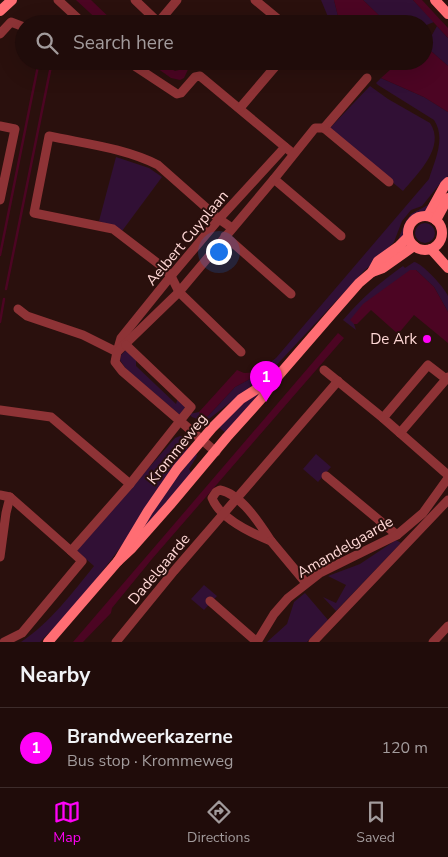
<!DOCTYPE html>
<html lang="en">
<head>
<meta charset="utf-8">
<style>
  body { margin:0; font-family:"Nunito Sans",sans-serif; background:#281513; color:#f1f3f6 }
  .you { position:absolute; left:218px; top:251px; width:18px; height:18px; margin:-12px; border:4px solid #fff; border-radius:50%; background:#1a73e8; box-shadow:0 0 0 8px #1a73e833 }
  .badge { display:grid; place-items:center; width:32px; height:32px; border-radius:50%; background:#ff02f7; color:#fff; font-size:16px; font-weight:700 }
  .pin { position:absolute; translate:-50% -41px; filter:drop-shadow(0 1px 2px #0008) }
  .pin::after { content:''; position:absolute; top:26px; width:18px; height:15px; background:inherit; clip-path:polygon(0 0,100% 0,50% 100%) }
  .list { margin:0; padding:0; list-style:none }
  h2 { display:flex; justify-content:space-between; align-items:center; height:65px; margin:0; padding:0 20px; font-size:21px }
  h2 small { font-size:16px; font-weight:400; color:#a29b9c }
  .list li { display:grid; grid-template-columns:32px 1fr auto; gap:15px; align-items:center; box-sizing:border-box; height:80px; padding:0 20px; border-top:1px solid #3d2c2b }
  .list b { display:block; font-size:19px; white-space:nowrap }
  .list p { margin:0; font-size:16px; white-space:nowrap; color:#a29b9c }
  .list em { font-size:16px; font-style:normal; color:#a29b9c }
  .icon { flex:none; width:28px; height:28px; fill:none; stroke:currentColor; stroke-width:2; stroke-linecap:round; stroke-linejoin:round }
  .map { position:relative; flex:none; width:448px; height:642px; overflow:hidden }
  .search { position:absolute; background:#200c0a; box-shadow:0 5px 20px #0002; left:15px; right:15px; top:15px; height:55px; display:flex; align-items:center; gap:12px; box-sizing:border-box; padding:0 18px; border-radius:28px; color:#a29b9c; font-size:19px }
  .sheet { height:145px; background:#200c0a }
  nav { display:flex; justify-content:space-around; align-items:center; box-sizing:border-box; height:70px; border-top:1px solid #3d2c2b; background:#200c0a; font-size:14px; color:#a29b9c }
  nav a { display:grid; justify-items:center; gap:2px }
  nav .on { color:#ff02f7 }
  .map>svg:first-child { display:block }
  .green { fill:#311035 }
  .water { fill:#4c0523 }
  .lines { fill:none; stroke-linecap:round; stroke-linejoin:round }
  .stream { stroke:#4c0523; stroke-width:2.5 }
  .street { stroke:#8e3336; stroke-width:9 }
  .secondary { stroke:#ff6d73; stroke-width:10 }
  .poi-dot { fill:#ff02f7; stroke:#2a100d; stroke-width:2 }
  .labels { text-anchor:middle; dominant-baseline:central; stroke-width:4; stroke-linejoin:round; paint-order:stroke }
  .street-label { font-size:15px; fill:#ffd8d6; stroke:#2a100d }
  .poi-label { font-size:15px; fill:#ffd8d6; stroke:#2a100d; text-anchor:end }
</style>
</head>
<body>
<div class="map">
<svg width="448" height="642" viewBox="0 0 448 642">
  <rect width="100%" height="100%" fill="#2a100d"/>
  <g class="green">
    <polygon points="321,0 334,0 340,24 331,24"/>
    <polygon points="363,0 413,0 434,22 424,26 424,24 388,24"/>
    <polygon points="437,26 448,38 448,66 424,45 424,41 432,35"/>
    <path d="M381,78L424,97L448,112V176L425,212L415,215L410,219L406,227L404,236L398,243V240L406,221L411,214L428,205L442,181L422,206L411,210L402,221L394,242L389,247V249L364,271L271,371L205,422L192,417L189,414L199,412L201,417L208,416L235,387L259,374L258,372L276,358L429,179C435,160 446,138 434,120L378,85L376,83Z"/>
    <path d="M370,86L388,99L430,123C446,147 418,173 403,191L331,131L330,128Z"/>
    <polygon points="116,157 149,168 162,177 122,231 99,221"/>
    <circle cx="425" cy="233" r="10"/>
    <path d="M414,262C421,262 445,288 448,296C448,300 448,307 448,312L434,287L416,270L354,324L356,330L343,320C363,297 379,283 403,266L405,268Z"/>
    <polygon points="127,349 136,358 136,366 176,404 178,398 185,407 180,415 126,369 120,360 121,355"/>
    <polygon points="261,391 226,433 217,426 231,411"/>
    <path d="M180,436L184,437L188,451C142,517 98,585 40,642H21C50,623 73,592 94,566L78,552L77,549L175,438Z"/>
    <polygon points="196,453 197,456 189,469 192,474 164,509 136,535 162,497"/>
    <polygon points="316,454 331,467 318,482 303,469"/>
    <polygon points="396,540 401,543 336,611 323,597 336,603 346,585 328,576 360,564"/>
    <polygon points="204,585 217,596 204,610 191,599"/>
    <polygon points="305,593 328,620 307,642 267,642 287,624 294,602"/>
  </g>
  <g class="water">
    <polygon points="76,0 91,0 116,24 102,24"/>
    <polygon points="334,0 363,0 388,24 340,24"/>
    <polygon points="413,0 422,0 448,28 448,38"/>
    <polygon points="424,45 448,66 448,112 424,97 381,78 400,61 424,61"/>
    <polygon points="147,61 158,61 175,71 179,70 186,61 192,61 184,78 180,80 171,78"/>
    <polygon points="410,270 416,270 434,287 448,312 448,343 414,315 398,334 371,310 357,324 354,324 350,320 363,304"/>
    <polygon points="338,333 344,338 152,559 112,608 111,613 83,642 73,642"/>
    <polygon points="237,370 244,373 258,372 259,374 235,387 208,416 203,419 201,417 199,412"/>
  </g>
  <g class="lines">
    <g class="stream">
      <polyline points="0,255 39,61"/>
      <polyline points="6,289 52,61"/>
      <polyline points="0,322 4,299"/>
    </g>
    <g class="street">
      <polyline points="58,0 84,24"/>
      <polyline points="135,0 158,22"/>
      <polyline points="255,0 284,24"/>
      <polyline points="157,24 177,0"/>
      <polyline points="0,34 11,22 24,27"/>
      <polyline points="127,61 177,94 181,93 195,77 200,76 290,151"/>
      <polyline points="367,78 324,128 389,182"/>
      <polyline points="240,108 280,61"/>
      <polyline points="0,126 15,129 0,200"/>
      <polyline points="274,179 341,236"/>
      <path d="M232,228L219,219L158,165C124,148 86,144 49,136L34,213L113,229L160,265L171,276L179,292L241,352"/>
      <polyline points="225,236 291,294"/>
      <polyline points="18,309 27,316 83,335 117,352 121,338 171,276 219,219 285,147"/>
      <polyline points="324,370 383,418 448,475"/>
      <polyline points="0,410 51,417 130,484"/>
      <polyline points="383,418 428,365 446,379"/>
      <polyline points="400,433 448,377"/>
      <polyline points="216,452 122,371 115,362 117,352 179,292 274,179 315,128 324,128"/>
      <polyline points="326,476 397,535"/>
      <path d="M220,490C241,494 260,524 271,541C251,533 220,519 212,498L216,492Z"/>
      <polyline points="0,495 10,497 71,551 130,484 191,407 126,345"/>
      <polyline points="271,541 306,583"/>
      <polyline points="0,557 6,513 10,497"/>
      <polyline points="210,601 257,642"/>
      <polyline points="4,642 22,633 82,561 71,551"/>
      <polyline points="116,642 174,571 338,381"/>
      <polyline points="257,642 274,614 288,598 320,573 397,535 423,513 448,478"/>
      <polyline points="313,642 448,500"/>
      <polyline points="433,642 448,626"/>
    </g>
    <g class="secondary">
      <polyline points="435,0 448,14"/>
      <polyline points="0,11 12,0"/>
      <polyline points="428,216 445,185 448,182"/>
      <circle cx="425" cy="233" r="17"/>
      <polyline points="436,220 448,198"/>
      <polyline points="431,249 448,268"/>
      <polyline points="372,272 383,268 414,246"/>
      <polyline points="118,561 132,548 170,505 227,437 262,398 279,375 331,315 359,283 372,272 378,261 399,246 408,237"/>
      <polyline points="48,642 118,561 148,511 177,469 212,428 241,399 274,378"/>
    </g>
  </g>
  <circle class="poi-dot" cx="427" cy="339" r="5"/>
  <g class="labels">
    <g class="street-label">
      <text transform="translate(187 238) rotate(-50)">Aelbert Cuyplaan</text>
      <text transform="translate(177 449) rotate(-51)">Krommeweg</text>
      <text transform="translate(345 547) rotate(-30)">Amandelgaarde</text>
      <text transform="translate(159 569) rotate(-50)">Dadelgaarde</text>
    </g>
    <g class="poi-label">
      <text x="417" y="339">De Ark</text>
    </g>
  </g>
</svg>
<div class="you"></div>
<div class="pin badge" style="left:266px;top:402px">1</div>
<div class="search"><svg class="icon" aria-label="search" viewBox="0 0 24 24"><circle cx="10" cy="10" r="6"/><path d="M15 15l6 6"/></svg>Search here</div>
</div>
<section class="sheet">
<h2>Nearby<small></small></h2>
<ul class="list">
<li><span class="badge">1</span><div><b>Brandweerkazerne</b><p>Bus stop · Krommeweg</p></div><em>120 m</em></li>
</ul>
</section>
<nav>
<a class="on"><svg class="icon" aria-label="map" viewBox="0 0 24 24"><path d="M3 6l6-2 6 2 6-2v14l-6 2-6-2-6 2zM9 4v14M15 6v14"/></svg>Map</a>
<a><svg class="icon" aria-label="directions" viewBox="0 0 24 24"><path d="M12 3l9 9-9 9-9-9zM9 14v-3h6M13 9l2 2-2 2"/></svg>Directions</a>
<a><svg class="icon" aria-label="saved" viewBox="0 0 24 24"><path d="M7 4h10v16l-5-4-5 4z"/></svg>Saved</a>
</nav>
</body>
</html>
